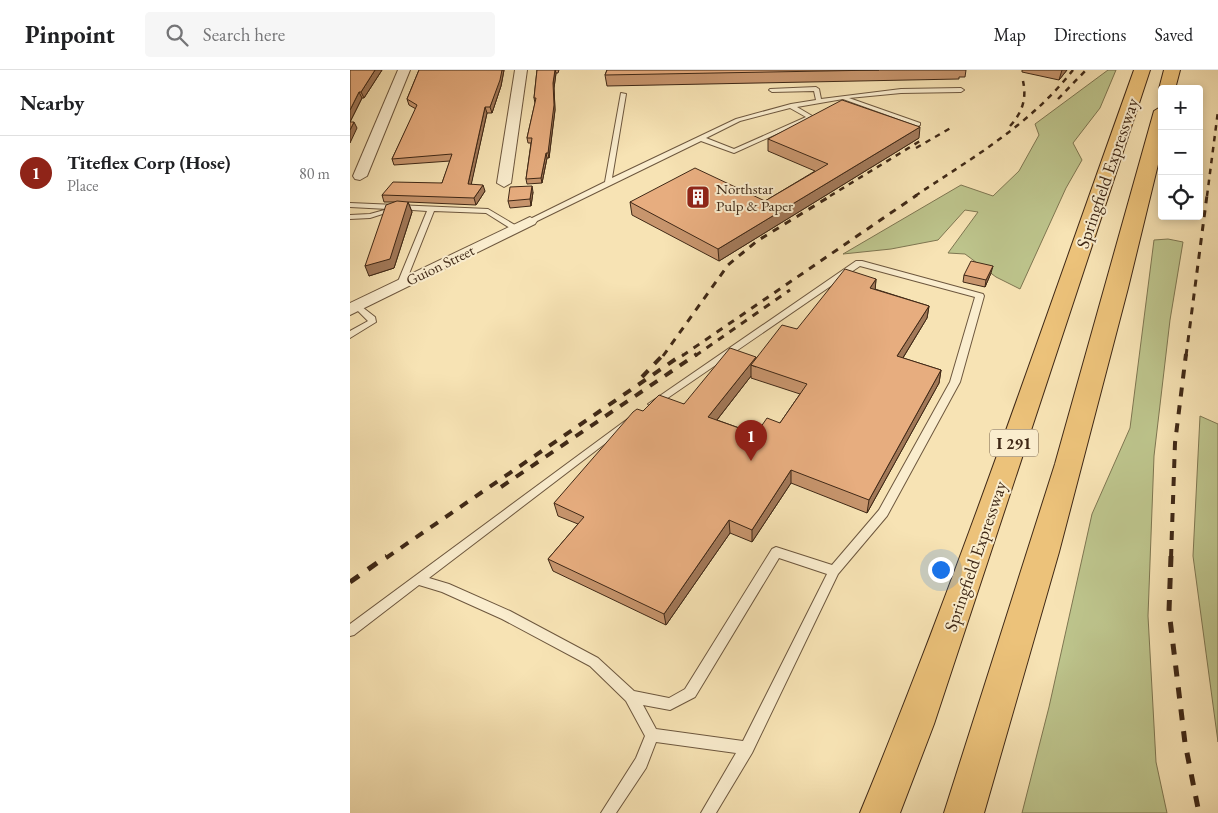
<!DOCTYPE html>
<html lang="en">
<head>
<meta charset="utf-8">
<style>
  body { margin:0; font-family:"EB Garamond",serif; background:#f6f6f6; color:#202124 }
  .controls { position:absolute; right:15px; top:15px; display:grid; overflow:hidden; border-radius:5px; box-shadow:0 2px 8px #0003 }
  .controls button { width:45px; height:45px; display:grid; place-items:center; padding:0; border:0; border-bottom:1px solid #e0e0e0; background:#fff; color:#202124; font:25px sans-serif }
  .you { position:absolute; left:590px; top:499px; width:18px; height:18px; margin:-12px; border:4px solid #fff; border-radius:50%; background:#1a73e8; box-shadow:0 0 0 8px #1a73e833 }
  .badge { display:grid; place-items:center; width:32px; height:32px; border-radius:50%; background:#8f2418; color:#fff; font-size:16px; font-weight:700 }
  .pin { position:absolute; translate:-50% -41px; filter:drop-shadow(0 1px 2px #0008) }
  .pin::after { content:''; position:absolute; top:26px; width:18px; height:15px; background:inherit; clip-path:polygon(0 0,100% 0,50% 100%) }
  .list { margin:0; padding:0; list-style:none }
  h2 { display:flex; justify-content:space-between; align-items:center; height:65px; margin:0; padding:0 20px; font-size:21px }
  h2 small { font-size:16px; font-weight:400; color:#757577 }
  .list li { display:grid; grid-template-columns:32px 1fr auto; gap:15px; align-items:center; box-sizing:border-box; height:75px; padding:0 20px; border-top:1px solid #e0e0e0 }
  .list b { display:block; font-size:19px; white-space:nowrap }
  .list p { margin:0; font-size:16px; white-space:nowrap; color:#757577 }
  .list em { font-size:16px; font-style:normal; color:#757577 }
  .icon { flex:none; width:28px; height:28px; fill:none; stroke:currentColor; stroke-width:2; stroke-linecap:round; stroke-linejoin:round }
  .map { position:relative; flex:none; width:868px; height:743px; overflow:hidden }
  header { display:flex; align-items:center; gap:30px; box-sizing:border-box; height:70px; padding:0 25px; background:#fff; border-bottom:1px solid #e0e0e0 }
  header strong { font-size:24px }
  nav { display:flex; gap:28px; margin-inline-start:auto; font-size:18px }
  .search { width:350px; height:45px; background:#f6f6f6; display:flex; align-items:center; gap:12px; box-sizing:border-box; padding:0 18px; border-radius:5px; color:#757577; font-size:19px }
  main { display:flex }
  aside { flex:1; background:#fff }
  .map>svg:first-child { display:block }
  .green { fill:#bdc48c; stroke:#7e7651 }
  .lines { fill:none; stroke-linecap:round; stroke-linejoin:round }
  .lane-casing { stroke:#6d573e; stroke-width:2 }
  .street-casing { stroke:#6d573e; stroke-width:2 }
  .highway-casing { stroke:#3f2816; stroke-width:2 }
  .lane { fill:#faedce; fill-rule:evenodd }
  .street { fill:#faedce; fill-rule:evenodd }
  .highway { fill:#ecc27a; fill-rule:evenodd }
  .rail-far3 { stroke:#3f2816; stroke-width:2.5; stroke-dasharray:5.5 5.5; stroke-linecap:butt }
  .rail-far2 { stroke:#3f2816; stroke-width:3; stroke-dasharray:7 7; stroke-linecap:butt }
  .rail-far1 { stroke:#3f2816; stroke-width:4; stroke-dasharray:9 9; stroke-linecap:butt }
  .rail { stroke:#3f2816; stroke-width:5; stroke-dasharray:11 11; stroke-linecap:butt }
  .wall { fill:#c7956d; stroke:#3f2816; fill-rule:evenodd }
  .shaded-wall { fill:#a27959; stroke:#3f2816 }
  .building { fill:#e7ad7f; stroke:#3f2816 }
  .labels { text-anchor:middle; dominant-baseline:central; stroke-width:4; stroke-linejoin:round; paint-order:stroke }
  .far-poi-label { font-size:15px; fill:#3f2816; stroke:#faedce; text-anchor:start }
  .far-street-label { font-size:15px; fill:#3f2816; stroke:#faedce }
  .shield { fill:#faedce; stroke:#77634d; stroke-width:1 }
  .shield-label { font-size:16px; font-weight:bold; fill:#3f2816 }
  .street-label { font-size:18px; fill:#3f2816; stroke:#faedce }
</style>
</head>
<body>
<header>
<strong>Pinpoint</strong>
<div class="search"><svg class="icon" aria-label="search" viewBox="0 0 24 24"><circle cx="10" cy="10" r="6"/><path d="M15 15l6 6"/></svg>Search here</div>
<nav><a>Map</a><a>Directions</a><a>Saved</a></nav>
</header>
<main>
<aside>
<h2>Nearby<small></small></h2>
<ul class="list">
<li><span class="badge">1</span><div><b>Titeflex Corp (Hose)</b><p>Place</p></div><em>80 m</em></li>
</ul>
</aside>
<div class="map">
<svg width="868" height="743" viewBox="0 0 868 743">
  <rect width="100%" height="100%" fill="#f7e3b4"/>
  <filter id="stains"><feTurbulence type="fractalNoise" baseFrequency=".004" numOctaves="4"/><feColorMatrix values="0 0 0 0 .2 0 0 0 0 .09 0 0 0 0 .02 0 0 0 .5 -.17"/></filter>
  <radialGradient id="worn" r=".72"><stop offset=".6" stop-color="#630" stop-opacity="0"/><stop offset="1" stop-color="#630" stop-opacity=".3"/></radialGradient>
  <g class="green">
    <polygon points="758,0 766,0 750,38 723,73 732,90 716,118 670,219 646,207 615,184 598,183 628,142 615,140 588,170 541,179 493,184 611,115 643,126 669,101 689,65 685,54"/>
    <polygon points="818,169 833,172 820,250 804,386 798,546 806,692 817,743 672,743 699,637 742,444 780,358 804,170"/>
    <polygon points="850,346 868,354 868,672 843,486"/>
  </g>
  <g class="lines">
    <g class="lane-casing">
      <g id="lane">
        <path d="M466,17L469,19L471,29L551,19L611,18L614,20L611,22L551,23L499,28L570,53V55L568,56L493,29L447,37L464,47L384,83L351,71L183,153H177L176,151L255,112L271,23L276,24L262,108L386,49L441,34L466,30L464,21L422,22L419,20L420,19ZM440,38L456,47L384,79L356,68L390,51Z"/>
        <polygon points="0,133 138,139 170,158 169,160 163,160 136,143 84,141 55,214 51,216 47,214 77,141 48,139 20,148 0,149 0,145 20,144 38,139 0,137"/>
        <path d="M506,191H512L633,224L634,226L610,312L537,446L488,504L402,683L366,743H351L386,683L306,672L296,698L266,743H251L286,688L295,666L276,631L240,596L152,549L92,522L69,515L4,565L0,566V554L279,348L282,349L284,351L282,353L79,508L99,514L160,541L248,588L284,621L319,628L335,619L422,479L426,477L482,495L529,440L600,312L625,227L510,196L306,336L303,337L298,334ZM429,488L477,504L393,671L306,659L293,635L320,640L345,627Z"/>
        <polygon points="7,233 25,247 26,252 0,268 0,261 18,251 3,236"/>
      </g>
    </g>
    <g class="street-casing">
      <g id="street">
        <polygon points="48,0 60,0 17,106 10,110 5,109 3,106"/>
        <polygon points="165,0 177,0 161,113 154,117 147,113"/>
        <polygon points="180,147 187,151 185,154 0,245 0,233"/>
      </g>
    </g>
    <g class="highway-casing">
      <g id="highway">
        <path d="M784,0H800L584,654L550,743H510C611,499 695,248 784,0Z"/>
        <polygon points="814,0 830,0 825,19 812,19 812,22 809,19"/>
        <polygon points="812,36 812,78 778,218 709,482 634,743 594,743 705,394 804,41"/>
      </g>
    </g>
    <use href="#lane" class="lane"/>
    <use href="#street" class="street"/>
    <use href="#highway" class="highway"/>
    <g class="rail-far3">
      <polyline points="708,29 736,0"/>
      <path d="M660,56C672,43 677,29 673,11"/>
      <polyline points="566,78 604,56"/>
      <polyline points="480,126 570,71"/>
      <path d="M565,126C622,88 680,55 723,0"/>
      <polyline points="857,126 868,41"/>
    </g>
    <g class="rail-far2">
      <polyline points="313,286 378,195 407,171 482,125"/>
      <polyline points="332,286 567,125"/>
      <polyline points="345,286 440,220"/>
      <polyline points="836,286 857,125"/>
    </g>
    <g class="rail-far1">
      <polyline points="292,307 314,284"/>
      <polyline points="151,417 347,284"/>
      <polyline points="36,488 333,284"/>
      <polyline points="821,488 825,373 836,284"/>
    </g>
    <g class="rail">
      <polyline points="821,486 819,541 835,673 849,743"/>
      <polyline points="0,512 37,486"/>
    </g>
  </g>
  <g class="wall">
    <polygon points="0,0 32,0 14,28 12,28 0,52"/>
    <polygon points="69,0 154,0 151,16 142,43 137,43 121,114 135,121 126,135 58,132 62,142 44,198 19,206 46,132 34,132 32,125 92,113 100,91 44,95 42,89 66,39 59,35 57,29"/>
    <polygon points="187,0 209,0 208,3 206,3 204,18 205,40 199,88 197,88 192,113 177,114 176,109 181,73 178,73 177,68 185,33 184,28"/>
    <polygon points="257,0 616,0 615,7 609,7 609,9 257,16 255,5"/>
    <polygon points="672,0 717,0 709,10 672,2"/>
    <polygon points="569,68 369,191 282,145 280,132 415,131 465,101 418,81 418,69"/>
    <polygon points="183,122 181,136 160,138 158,131"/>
    <polygon points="641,203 635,217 613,212 614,205"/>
    <path d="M526,209L525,219L579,236L577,248L553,288L591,300L589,313L517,443L441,413L402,472L380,463L316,555L203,501L198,489L228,454L208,446L204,433L293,341L334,334L406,287V288L447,259ZM401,306V308L450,324L430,353L406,364L367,350Z"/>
  </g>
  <g class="shaded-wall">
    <polygon points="25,0 32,0 14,28 11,22"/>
    <polygon points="152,0 154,0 151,16 142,43 140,37"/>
    <polygon points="205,0 206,3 204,18 205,40 199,88 198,83 203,13"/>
    <polygon points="712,0 717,0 709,10"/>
    <polygon points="9,22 12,28 0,52 0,40"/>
    <polygon points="135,37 137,43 120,120 118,114"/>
    <polygon points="4,52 7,58 0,73 0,60"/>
    <polygon points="570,57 569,68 369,191 368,179"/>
    <polygon points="196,83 197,88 192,113 191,108"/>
    <polygon points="133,115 135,121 126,135 124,128"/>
    <polygon points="182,116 183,122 181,136 180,129"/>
    <polygon points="58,132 62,142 44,198 19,206 15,196"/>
    <polygon points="643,196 641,203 635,217 636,210"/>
    <polygon points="526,209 525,222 520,218"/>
    <polygon points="579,236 577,248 546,299 547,286"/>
    <polygon points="406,287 406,297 401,295 401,306 359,360 358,347"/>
    <polygon points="591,300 589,313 517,443 519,430"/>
    <polygon points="441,400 441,413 402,472 402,460"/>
    <polygon points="379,450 380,463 316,555 314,544"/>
  </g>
  <g class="building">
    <polygon points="0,0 25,0 11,22 9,22 0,40"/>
    <polygon points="69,0 152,0 150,10 140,37 135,37 118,114 133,115 124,128 32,125 43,112 92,113 102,84 42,89 67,35 57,29"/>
    <polygon points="187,0 205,0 203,13 204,35 198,83 196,83 191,108 176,109 182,68 177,68 186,28 184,28"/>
    <polygon points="257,0 529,0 255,5"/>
    <polygon points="492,30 570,57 368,179 280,132 345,98 415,131 478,94 418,69"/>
    <polygon points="0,52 4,52 0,60"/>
    <polygon points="182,116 180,129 158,131 160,117"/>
    <polygon points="47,131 58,132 40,189 15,196 36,135"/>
    <polygon points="621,191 643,196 636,210 614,205"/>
    <polygon points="495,199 526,209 520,218 579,236 547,286 591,300 519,430 441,400 402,460 379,450 314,544 198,489 234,447 204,433 283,342 287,339 293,341 309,325 334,334 380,278 406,287 358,347 406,364 417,348 430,353 457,314 401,295 432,255 447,259"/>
  </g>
  <defs>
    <g id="building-square" transform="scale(1.25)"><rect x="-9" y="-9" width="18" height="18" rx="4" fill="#8f2418" stroke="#faedce"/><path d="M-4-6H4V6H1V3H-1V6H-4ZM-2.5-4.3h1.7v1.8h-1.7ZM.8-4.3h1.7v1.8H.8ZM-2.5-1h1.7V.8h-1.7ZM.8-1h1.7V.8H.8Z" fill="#fff"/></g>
  </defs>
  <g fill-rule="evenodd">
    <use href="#building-square" x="348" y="127"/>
  </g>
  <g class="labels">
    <g class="far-poi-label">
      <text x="366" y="118">Northstar<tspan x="366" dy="17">Pulp &amp; Paper</tspan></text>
    </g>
    <g class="far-street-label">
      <text transform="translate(90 195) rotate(-26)">Guion Street</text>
    </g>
    <rect class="shield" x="640" y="359.5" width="48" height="27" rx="4"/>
    <g class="shield-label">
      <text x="664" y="373">I 291</text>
    </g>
    <g class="street-label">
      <text transform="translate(757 103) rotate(-71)">Springfield Expressway</text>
      <text transform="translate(625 486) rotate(-71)">Springfield Expressway</text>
    </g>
  </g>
  <rect width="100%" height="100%" filter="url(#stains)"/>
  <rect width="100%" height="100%" fill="url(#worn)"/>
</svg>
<div class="controls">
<button>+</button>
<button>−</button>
<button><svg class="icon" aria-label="locate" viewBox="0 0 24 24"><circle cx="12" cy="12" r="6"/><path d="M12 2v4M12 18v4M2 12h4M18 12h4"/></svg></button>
</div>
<div class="you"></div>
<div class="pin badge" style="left:401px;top:391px">1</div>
</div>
</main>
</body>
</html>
